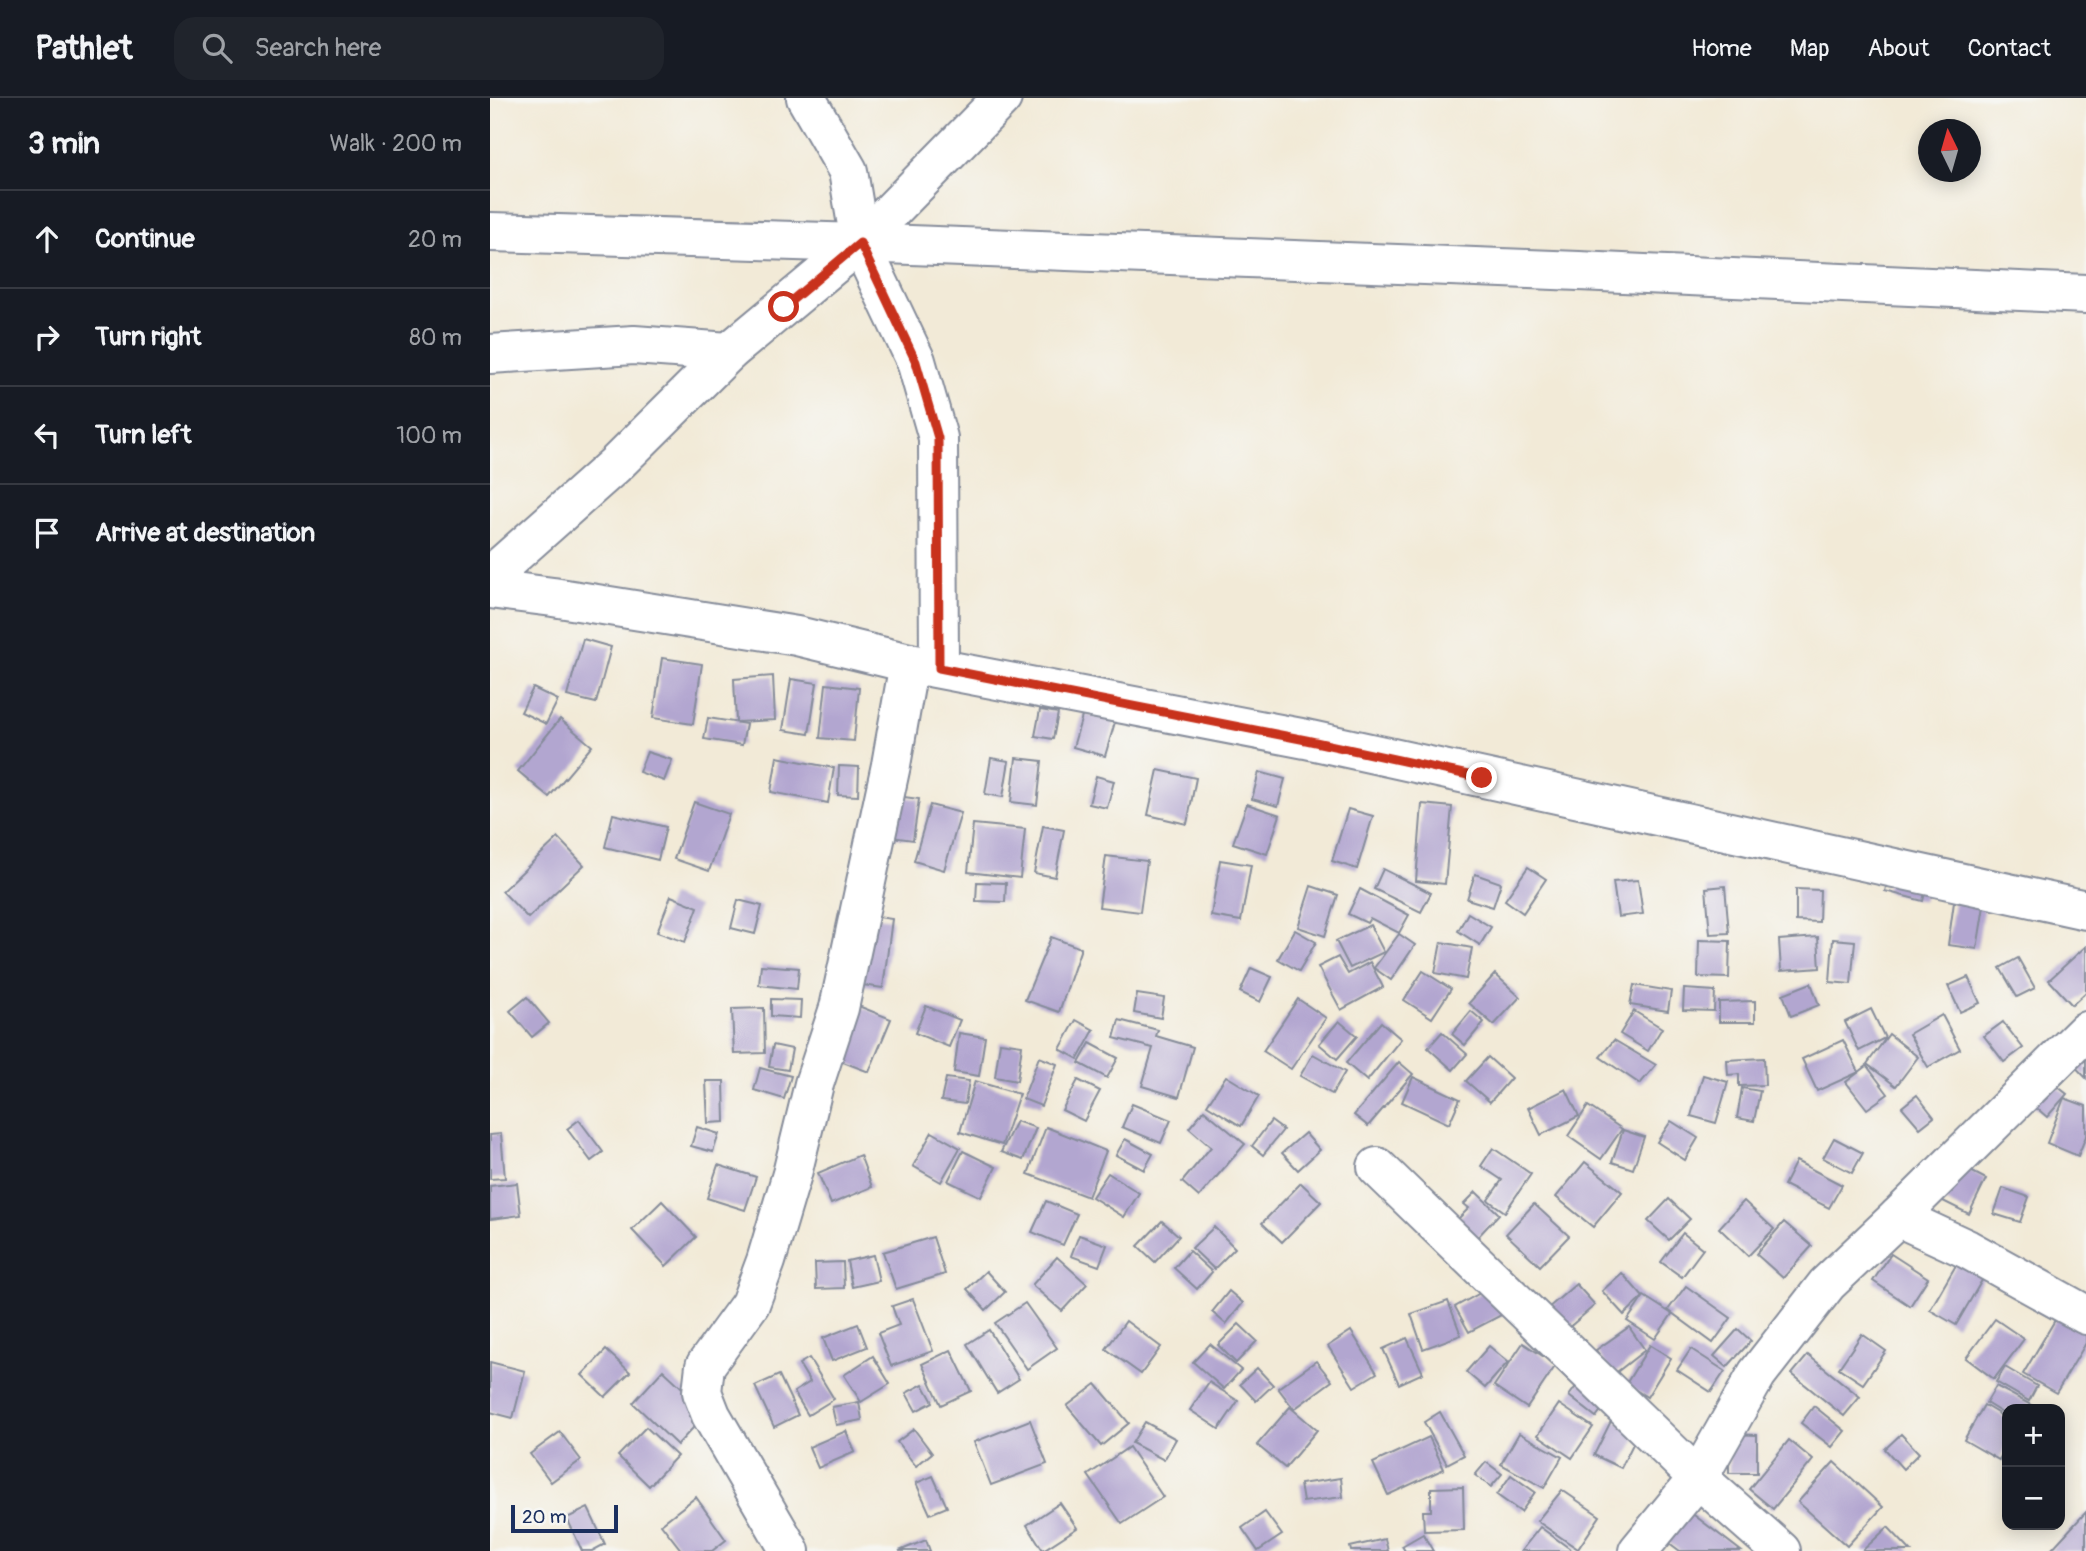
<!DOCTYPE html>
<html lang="en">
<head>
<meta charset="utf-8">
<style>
  body { margin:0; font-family:Pangolin,sans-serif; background:#20242c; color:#f1f3f6 }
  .controls { position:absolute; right:21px; bottom:21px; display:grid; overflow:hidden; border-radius:14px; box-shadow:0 4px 18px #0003 }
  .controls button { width:63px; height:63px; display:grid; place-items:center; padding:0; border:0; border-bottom:2px solid #363941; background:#171b24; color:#f1f3f6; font:35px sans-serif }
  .compass { position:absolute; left:1428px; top:21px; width:63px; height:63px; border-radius:50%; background:#171b24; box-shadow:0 4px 18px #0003; rotate:355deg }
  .scale { position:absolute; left:21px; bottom:18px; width:107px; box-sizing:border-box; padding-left:7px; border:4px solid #1b2f5e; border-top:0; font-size:19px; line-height:24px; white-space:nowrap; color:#1b2f5e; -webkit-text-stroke:5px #f6f6f2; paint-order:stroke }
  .stop { position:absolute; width:21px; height:21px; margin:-16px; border:5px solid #c8321e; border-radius:50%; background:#fff }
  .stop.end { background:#c8321e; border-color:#fff; box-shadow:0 2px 7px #0008 }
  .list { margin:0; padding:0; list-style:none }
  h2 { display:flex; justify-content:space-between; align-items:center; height:91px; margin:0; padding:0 28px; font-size:30px }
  h2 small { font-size:23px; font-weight:400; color:#9ea1a6 }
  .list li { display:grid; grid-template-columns:46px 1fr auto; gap:21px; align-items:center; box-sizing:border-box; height:98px; padding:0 28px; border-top:2px solid #363941 }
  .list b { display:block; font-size:26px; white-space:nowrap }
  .list em { font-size:23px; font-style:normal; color:#9ea1a6 }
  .icon { flex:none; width:38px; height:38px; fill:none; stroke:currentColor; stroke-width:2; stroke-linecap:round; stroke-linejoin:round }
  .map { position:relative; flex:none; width:1596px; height:1453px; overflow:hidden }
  header { display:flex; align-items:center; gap:42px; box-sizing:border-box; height:98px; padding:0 35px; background:#171b24; border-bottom:2px solid #363941 }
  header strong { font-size:33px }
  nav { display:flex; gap:38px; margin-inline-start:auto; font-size:24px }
  .search { width:490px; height:63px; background:#20242c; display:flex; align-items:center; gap:18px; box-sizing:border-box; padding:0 24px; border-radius:21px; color:#9ea1a6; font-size:26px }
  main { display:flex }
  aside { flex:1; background:#171b24 }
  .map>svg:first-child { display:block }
  .building { fill:#b2a6d0 }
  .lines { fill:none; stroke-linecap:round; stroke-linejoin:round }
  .minor-casing { stroke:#868c9a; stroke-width:42 }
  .highway-casing { stroke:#868c9a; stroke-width:42 }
  .minor { stroke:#fff; stroke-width:38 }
  .highway { stroke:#fff; stroke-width:38 }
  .route { stroke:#c8321e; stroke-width:9 }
</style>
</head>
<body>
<header>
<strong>Pathlet</strong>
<div class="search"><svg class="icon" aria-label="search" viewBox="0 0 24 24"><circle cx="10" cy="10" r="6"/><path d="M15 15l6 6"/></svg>Search here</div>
<nav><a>Home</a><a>Map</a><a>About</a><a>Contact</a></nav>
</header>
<main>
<aside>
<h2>3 min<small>Walk · 200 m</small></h2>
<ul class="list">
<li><svg class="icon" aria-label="ahead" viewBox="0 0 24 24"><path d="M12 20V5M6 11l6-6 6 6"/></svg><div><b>Continue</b></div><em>20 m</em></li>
<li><svg class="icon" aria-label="right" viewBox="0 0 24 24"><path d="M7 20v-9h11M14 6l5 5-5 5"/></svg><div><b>Turn right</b></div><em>80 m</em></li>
<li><svg class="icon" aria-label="left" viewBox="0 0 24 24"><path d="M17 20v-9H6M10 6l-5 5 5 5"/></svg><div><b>Turn left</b></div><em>100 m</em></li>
<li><svg class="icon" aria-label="arrive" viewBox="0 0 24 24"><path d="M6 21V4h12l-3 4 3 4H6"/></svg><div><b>Arrive at destination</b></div></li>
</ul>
</aside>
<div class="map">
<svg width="1596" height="1453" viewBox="0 0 1596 1453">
  <rect width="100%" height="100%" fill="#f6f6f2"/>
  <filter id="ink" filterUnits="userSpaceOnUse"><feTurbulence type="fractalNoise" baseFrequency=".0143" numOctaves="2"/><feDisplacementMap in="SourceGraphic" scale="14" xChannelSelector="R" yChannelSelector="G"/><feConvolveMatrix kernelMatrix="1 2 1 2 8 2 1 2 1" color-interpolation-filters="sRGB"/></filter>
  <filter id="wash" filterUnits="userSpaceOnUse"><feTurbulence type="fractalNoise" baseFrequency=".00686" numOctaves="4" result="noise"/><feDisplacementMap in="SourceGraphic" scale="28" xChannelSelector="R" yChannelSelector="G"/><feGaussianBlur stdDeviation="1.57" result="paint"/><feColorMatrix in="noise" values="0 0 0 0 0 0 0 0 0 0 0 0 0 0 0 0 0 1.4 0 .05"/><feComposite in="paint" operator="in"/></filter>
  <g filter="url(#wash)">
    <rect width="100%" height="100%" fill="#f2ead7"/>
    <g id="blocks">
      <g class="building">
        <polygon points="93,541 121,549 106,605 77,598"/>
        <polygon points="172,560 212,566 203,626 163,620"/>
        <polygon points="283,578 285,622 246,624 244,581"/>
        <polygon points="301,581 327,585 319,636 293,632"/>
        <polygon points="336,586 369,590 364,643 330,640"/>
        <polygon points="43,590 68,602 56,626 31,614"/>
        <polygon points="550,612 568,615 563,641 545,638"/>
        <polygon points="593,615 625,624 615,658 583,649"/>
        <polygon points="218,620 256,626 252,647 214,641"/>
        <polygon points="70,621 102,648 59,699 28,673"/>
        <polygon points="157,654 182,662 174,683 149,674"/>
        <polygon points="287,659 344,670 338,705 281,694"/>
        <polygon points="501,660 519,663 513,699 495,696"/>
        <polygon points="526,660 552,663 547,707 521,704"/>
        <polygon points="349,668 369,669 368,698 348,697"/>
        <polygon points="668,672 706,680 697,726 658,717"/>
        <polygon points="769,674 795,681 788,708 762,701"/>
        <polygon points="606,678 624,683 617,710 599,706"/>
        <polygon points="407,698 429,701 423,742 401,739"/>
        <polygon points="204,704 239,716 219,773 184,761"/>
        <polygon points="757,706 790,717 777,756 743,745"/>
        <polygon points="932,706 962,709 955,786 926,783"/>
        <polygon points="440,707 471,715 454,772 424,763"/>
        <polygon points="858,711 883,718 867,771 842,763"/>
        <polygon points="123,716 176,729 168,762 115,749"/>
        <polygon points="483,726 535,731 530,780 478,774"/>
        <polygon points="553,728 574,732 565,779 544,775"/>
        <polygon points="68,740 94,767 38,820 12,793"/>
        <polygon points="616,758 657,763 650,814 609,809"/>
        <polygon points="730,762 761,767 751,823 721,818"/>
        <polygon points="1038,769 1056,781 1033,815 1015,802"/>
        <polygon points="893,771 941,795 931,814 884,791"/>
        <polygon points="1400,773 1438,783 1433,803 1395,793"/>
        <polygon points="985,776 1011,785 1003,809 977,801"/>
        <polygon points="1148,782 1153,816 1128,819 1123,784"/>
        <polygon points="487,784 516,785 515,804 486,803"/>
        <polygon points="821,788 848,797 835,838 808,829"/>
        <polygon points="1235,788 1239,835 1220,836 1216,790"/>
        <polygon points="870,791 919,817 909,835 880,820 877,825 858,816"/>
        <polygon points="1306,791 1330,792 1329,824 1306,823"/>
        <polygon points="181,798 208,809 195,844 167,834"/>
        <polygon points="248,802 272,808 265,836 241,830"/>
        <polygon points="1464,804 1494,808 1487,851 1458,847"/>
        <polygon points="978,815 1001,829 990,847 968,833"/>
        <polygon points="381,818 402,821 393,890 372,887"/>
        <polygon points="880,827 894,854 860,870 846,843"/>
        <polygon points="805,832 826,844 809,873 788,861"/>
        <polygon points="909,836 925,847 901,882 884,870"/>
        <polygon points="561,839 591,850 569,914 535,902"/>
        <polygon points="1328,839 1330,870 1291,873 1289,842"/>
        <polygon points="1343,841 1365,843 1361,886 1340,884"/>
        <polygon points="1209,842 1240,843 1239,880 1208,879"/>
        <polygon points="951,844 982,850 976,881 945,875"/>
        <polygon points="1596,848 1596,894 1582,907 1559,882"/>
        <polygon points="848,859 858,876 880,864 893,889 851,912 828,869"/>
        <polygon points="1528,860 1545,890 1527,899 1510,870"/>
        <polygon points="271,867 309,870 307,891 269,887"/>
        <polygon points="761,870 782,879 770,904 750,894"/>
        <polygon points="933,873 961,891 942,920 914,902"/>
        <polygon points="1005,876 1030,899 1004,927 979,905"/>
        <polygon points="1478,879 1490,905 1470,914 1458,888"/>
        <polygon points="1321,885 1329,907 1301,918 1293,896"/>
        <polygon points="1144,887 1181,893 1178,913 1140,907"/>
        <polygon points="1194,891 1225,893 1224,913 1193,912"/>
        <polygon points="647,896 674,900 671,920 644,915"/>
        <polygon points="37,899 59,925 42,939 20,913"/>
        <polygon points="281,901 311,902 310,920 281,918"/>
        <polygon points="808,901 836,920 801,971 773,953"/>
        <polygon points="1265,903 1265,924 1229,924 1229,904"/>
        <polygon points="366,907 401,921 379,974 345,961"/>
        <polygon points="436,908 470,922 459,949 425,935"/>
        <polygon points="274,910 275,955 244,956 242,911"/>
        <polygon points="1381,911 1395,940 1369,953 1355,924"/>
        <polygon points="981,913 994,924 975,947 962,936"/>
        <polygon points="1144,913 1172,930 1158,953 1130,936"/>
        <polygon points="1452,917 1470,951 1438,969 1419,936"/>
        <polygon points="586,922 604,932 588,961 570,951"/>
        <polygon points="629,922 668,932 666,938 703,949 689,999 652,988 663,950 624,940"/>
        <polygon points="849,923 867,938 847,961 829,946"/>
        <polygon points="891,924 911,941 877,983 856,965"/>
        <polygon points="1513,924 1533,950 1514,964 1494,938"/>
        <polygon points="952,934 977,956 963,972 938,950"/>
        <polygon points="469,935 495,939 489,978 464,974"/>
        <polygon points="1399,936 1428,959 1406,988 1377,966"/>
        <polygon points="1124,942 1166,967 1150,986 1110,959"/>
        <polygon points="1353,942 1369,974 1327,993 1312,961"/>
        <polygon points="510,944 532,947 527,983 505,979"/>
        <polygon points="1596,944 1596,980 1578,961"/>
        <polygon points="600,945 628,960 617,980 589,965"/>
        <polygon points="283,947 302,951 298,972 279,969"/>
        <polygon points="823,956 855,974 842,996 810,978"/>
        <polygon points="549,959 567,966 551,1008 533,1001"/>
        <polygon points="998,959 1021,980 1000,1004 976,983"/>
        <polygon points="1274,960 1275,987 1249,988 1249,976 1238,977 1237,962"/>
        <polygon points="909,964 923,976 878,1028 864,1017"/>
        <polygon points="1377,968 1398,996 1377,1011 1356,984"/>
        <polygon points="270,970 301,978 294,1001 264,992"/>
        <polygon points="1213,977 1238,984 1226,1025 1201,1018"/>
        <polygon points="736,978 769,998 751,1028 717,1007"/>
        <polygon points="1554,978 1577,996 1557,1019 1534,999"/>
        <polygon points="923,979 970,1001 959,1026 912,1004"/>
        <polygon points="456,980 479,983 475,1006 451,1003"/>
        <polygon points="588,982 610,993 594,1023 572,1012"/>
        <polygon points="216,983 234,983 235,1024 218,1025"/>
        <polygon points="485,983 529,996 512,1047 470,1034"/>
        <polygon points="1252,990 1270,993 1264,1023 1247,1020"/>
        <polygon points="1076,991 1089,1018 1051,1037 1038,1010"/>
        <polygon points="1427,997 1444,1019 1430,1030 1412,1009"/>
        <polygon points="1574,1000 1596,1008 1596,1038 1588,1058 1557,1045"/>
        <polygon points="642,1006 681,1022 671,1045 632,1029"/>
        <polygon points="1098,1008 1132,1031 1111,1061 1078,1038"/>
        <polygon points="714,1012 755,1046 709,1099 692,1084 721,1049 699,1030"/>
        <polygon points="89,1022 113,1054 101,1063 77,1031"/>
        <polygon points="526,1023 546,1030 533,1062 511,1054"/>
        <polygon points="781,1023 793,1032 773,1057 762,1048"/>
        <polygon points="1181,1023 1208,1040 1195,1062 1167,1044"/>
        <polygon points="207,1029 229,1036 223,1054 201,1048"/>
        <polygon points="556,1029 616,1053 598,1099 538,1076"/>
        <polygon points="1133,1032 1154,1039 1143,1071 1122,1064"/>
        <polygon points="442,1034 470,1050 451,1084 423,1068"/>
        <polygon points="815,1035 830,1052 808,1072 792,1055"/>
        <polygon points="11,1036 15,1080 0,1081 0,1037"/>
        <polygon points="1344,1040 1373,1055 1362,1075 1333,1060"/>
        <polygon points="635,1041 663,1056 654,1072 626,1057"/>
        <polygon points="1003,1050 1041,1076 1015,1114 998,1102 1012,1082 991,1068"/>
        <polygon points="473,1053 506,1069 491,1099 458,1083"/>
        <polygon points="370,1057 382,1089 341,1106 328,1075"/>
        <polygon points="1306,1063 1352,1087 1339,1110 1294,1087"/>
        <polygon points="1095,1064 1132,1094 1103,1129 1066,1099"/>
        <polygon points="1467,1066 1496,1081 1479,1116 1449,1101"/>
        <polygon points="228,1067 266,1079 255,1112 217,1100"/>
        <polygon points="618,1075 649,1095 634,1119 602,1099"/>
        <polygon points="27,1085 31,1117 0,1121 0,1088"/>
        <polygon points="811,1085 831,1104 792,1144 772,1125"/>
        <polygon points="1513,1090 1539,1099 1530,1124 1504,1116"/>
        <polygon points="986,1094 1009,1116 984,1143 964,1125 979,1110 974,1106"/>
        <polygon points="1179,1101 1200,1121 1179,1142 1158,1123"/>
        <polygon points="172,1103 206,1139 176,1168 142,1132"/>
        <polygon points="556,1103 587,1116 573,1147 542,1134"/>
        <polygon points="1254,1103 1284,1131 1258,1158 1229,1130"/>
        <polygon points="1044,1106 1079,1138 1050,1168 1016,1136"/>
        <polygon points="672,1123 689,1138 665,1164 648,1148"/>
        <polygon points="1294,1124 1322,1148 1293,1180 1266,1156"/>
        <polygon points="724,1129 745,1150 724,1171 702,1150"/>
        <polygon points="1193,1135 1213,1151 1192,1179 1171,1164"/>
        <polygon points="589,1137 617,1147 609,1168 581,1158"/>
        <polygon points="443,1139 455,1176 406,1191 393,1154"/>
        <polygon points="699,1153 722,1174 707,1191 684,1170"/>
        <polygon points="1401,1156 1438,1180 1420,1208 1383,1183"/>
        <polygon points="383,1157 389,1183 362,1189 357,1163"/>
        <polygon points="567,1159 597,1186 572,1213 542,1187"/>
        <polygon points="1469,1162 1495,1177 1466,1227 1440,1212"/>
        <polygon points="353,1164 354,1190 326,1191 325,1165"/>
        <polygon points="496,1173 515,1194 496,1212 477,1191"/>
        <polygon points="1132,1175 1153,1199 1134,1217 1112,1193"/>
        <polygon points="1086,1186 1105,1207 1076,1232 1057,1211"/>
        <polygon points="1196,1188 1241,1220 1223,1245 1178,1212"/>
        <polygon points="1001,1189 1015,1215 979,1234 965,1209"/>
        <polygon points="739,1193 753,1205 736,1226 722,1214"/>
        <polygon points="1154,1198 1182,1216 1165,1241 1137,1223"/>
        <polygon points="423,1201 443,1253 401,1268 388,1235 409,1227 402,1208"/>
        <polygon points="958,1203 971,1237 933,1251 921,1216"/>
        <polygon points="535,1205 567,1250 537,1271 505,1225"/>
        <polygon points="1574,1207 1596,1221 1596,1245 1566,1295 1533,1276"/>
        <polygon points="1505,1221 1534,1241 1504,1281 1476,1260"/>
        <polygon points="636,1223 671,1249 651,1276 616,1251"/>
        <polygon points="368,1226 377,1249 342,1263 333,1240"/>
        <polygon points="749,1226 767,1243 746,1265 728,1247"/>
        <polygon points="1139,1229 1155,1252 1123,1277 1106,1252"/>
        <polygon points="1248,1231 1261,1243 1237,1269 1224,1258"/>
        <polygon points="499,1232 529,1281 507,1295 477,1246"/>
        <polygon points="861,1233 887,1275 864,1289 838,1248"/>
        <polygon points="1372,1236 1396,1253 1373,1286 1349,1270"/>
        <polygon points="917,1240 933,1275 909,1286 893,1251"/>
        <polygon points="1033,1245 1066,1267 1037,1310 1004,1288"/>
        <polygon points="720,1246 751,1272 734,1291 703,1264"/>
        <polygon points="1160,1247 1181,1260 1157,1299 1136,1286"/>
        <polygon points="999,1248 1018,1264 995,1290 976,1274"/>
        <polygon points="1201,1251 1235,1273 1221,1294 1187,1272"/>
        <polygon points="116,1252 140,1274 115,1299 92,1277"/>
        <polygon points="461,1252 481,1293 451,1307 432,1266"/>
        <polygon points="1318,1257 1370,1299 1354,1318 1302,1276"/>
        <polygon points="383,1258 400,1286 371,1304 354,1277"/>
        <polygon points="319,1260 344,1301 318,1317 304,1294 320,1284 309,1266"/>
        <polygon points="826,1263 842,1283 804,1311 788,1290"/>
        <polygon points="0,1264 35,1273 23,1320 0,1314"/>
        <polygon points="1515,1269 1547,1288 1539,1303 1506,1284"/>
        <polygon points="767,1270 783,1287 766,1303 750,1286"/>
        <polygon points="173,1272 218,1314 187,1347 143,1305"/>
        <polygon points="289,1277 308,1317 284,1329 265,1288"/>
        <polygon points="1093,1279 1120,1300 1106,1319 1079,1298"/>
        <polygon points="719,1284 748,1303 729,1331 700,1312"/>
        <polygon points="433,1286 443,1304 426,1313 416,1295"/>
        <polygon points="606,1286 639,1325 611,1348 577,1308"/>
        <polygon points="1506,1288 1543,1308 1541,1311 1517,1311 1517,1318 1496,1305"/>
        <polygon points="369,1304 372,1322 346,1327 342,1309"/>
        <polygon points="1069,1306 1103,1329 1082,1360 1048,1337"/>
        <polygon points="1494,1307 1517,1321 1517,1347 1509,1362 1474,1342"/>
        <polygon points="1324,1308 1355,1333 1342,1349 1311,1325"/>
        <polygon points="800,1309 827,1332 795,1370 767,1347"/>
        <polygon points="950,1314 974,1357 957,1366 934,1324"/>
        <polygon points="1122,1321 1149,1334 1131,1370 1104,1357"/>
        <polygon points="540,1322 557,1366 501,1387 484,1344"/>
        <polygon points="655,1324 686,1341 674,1362 642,1345"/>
        <polygon points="156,1329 187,1358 159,1388 128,1358"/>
        <polygon points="424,1331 442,1355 426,1368 407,1344"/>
        <polygon points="356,1333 365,1354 328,1370 319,1349"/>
        <polygon points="70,1334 91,1362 61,1384 40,1356"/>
        <polygon points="1029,1335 1072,1359 1054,1390 1011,1366"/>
        <polygon points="1239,1336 1267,1337 1267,1375 1239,1375"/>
        <polygon points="1411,1336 1429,1355 1413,1371 1395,1351"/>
        <polygon points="939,1339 954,1371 898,1397 883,1365"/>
        <polygon points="1299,1342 1323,1362 1283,1411 1259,1391"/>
        <polygon points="639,1349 673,1399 632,1426 598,1377"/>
        <polygon points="996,1364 1012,1376 1001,1389 985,1377"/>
        <polygon points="1344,1364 1393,1409 1357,1448 1308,1404"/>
        <polygon points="1021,1377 1045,1394 1031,1414 1007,1397"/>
        <polygon points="443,1378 457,1409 440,1416 426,1385"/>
        <polygon points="851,1380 853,1399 813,1404 810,1386"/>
        <polygon points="973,1389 974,1432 934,1433 933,1413 941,1413 941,1390"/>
        <polygon points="1072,1392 1110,1418 1088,1451 1047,1423"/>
        <polygon points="206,1399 236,1442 222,1453 192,1453 171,1426"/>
        <polygon points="570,1405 587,1430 553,1452 537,1427"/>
        <polygon points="98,1410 115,1446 102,1453 92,1453 77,1420"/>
        <polygon points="775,1414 792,1437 768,1453 752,1430"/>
        <polygon points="1200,1414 1251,1453 1190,1453 1178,1444"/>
        <polygon points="1596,1414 1596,1453 1560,1453"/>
        <polygon points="1050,1429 1083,1453 1031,1453"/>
        <polygon points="1398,1429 1421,1453 1372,1453"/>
        <polygon points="933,1436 943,1453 915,1453 912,1448"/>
        <polygon points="895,1441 898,1453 861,1453 860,1449"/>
        <polygon points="436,1442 440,1453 409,1453"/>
      </g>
    </g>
  </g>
  <g filter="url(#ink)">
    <use href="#blocks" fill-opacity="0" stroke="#868c9a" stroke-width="2"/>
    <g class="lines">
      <g class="minor-casing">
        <g id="minor">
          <polyline points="316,0 358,73 370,145 426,263 448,340 449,570"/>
          <polyline points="0,256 144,247 239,254"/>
          <polyline points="0,478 125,367 239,254 370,145 512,0"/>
          <polyline points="0,491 63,499 307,538 419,565 816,641 1596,812"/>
          <polyline points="887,1069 1208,1380 1291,1453"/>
          <polyline points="1408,1119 1477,1151 1596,1217"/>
          <polyline points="300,1453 221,1317 212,1294 215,1268 260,1206 276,1163 302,1076 324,986 349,910 401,667 419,565"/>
          <polyline points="1148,1453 1208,1380 1267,1276 1337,1186 1408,1119 1596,933"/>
        </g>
      </g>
      <g class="highway-casing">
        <polyline id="highway" points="0,134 370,145 1089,173 1596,196"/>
      </g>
      <use href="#minor" class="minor"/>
      <use href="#highway" class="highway"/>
    </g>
  </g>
  <g class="lines" filter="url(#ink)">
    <polyline class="route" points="294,209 370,145 426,264 448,340 449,570 816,642 992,680"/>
  </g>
</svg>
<div class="controls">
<button>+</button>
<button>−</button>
</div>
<svg class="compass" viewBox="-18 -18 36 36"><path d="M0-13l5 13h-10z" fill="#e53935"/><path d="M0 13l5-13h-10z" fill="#9ea1a6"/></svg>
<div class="scale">20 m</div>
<div class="stop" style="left:294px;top:209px"></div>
<div class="stop end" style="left:992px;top:680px"></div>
</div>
</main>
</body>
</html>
